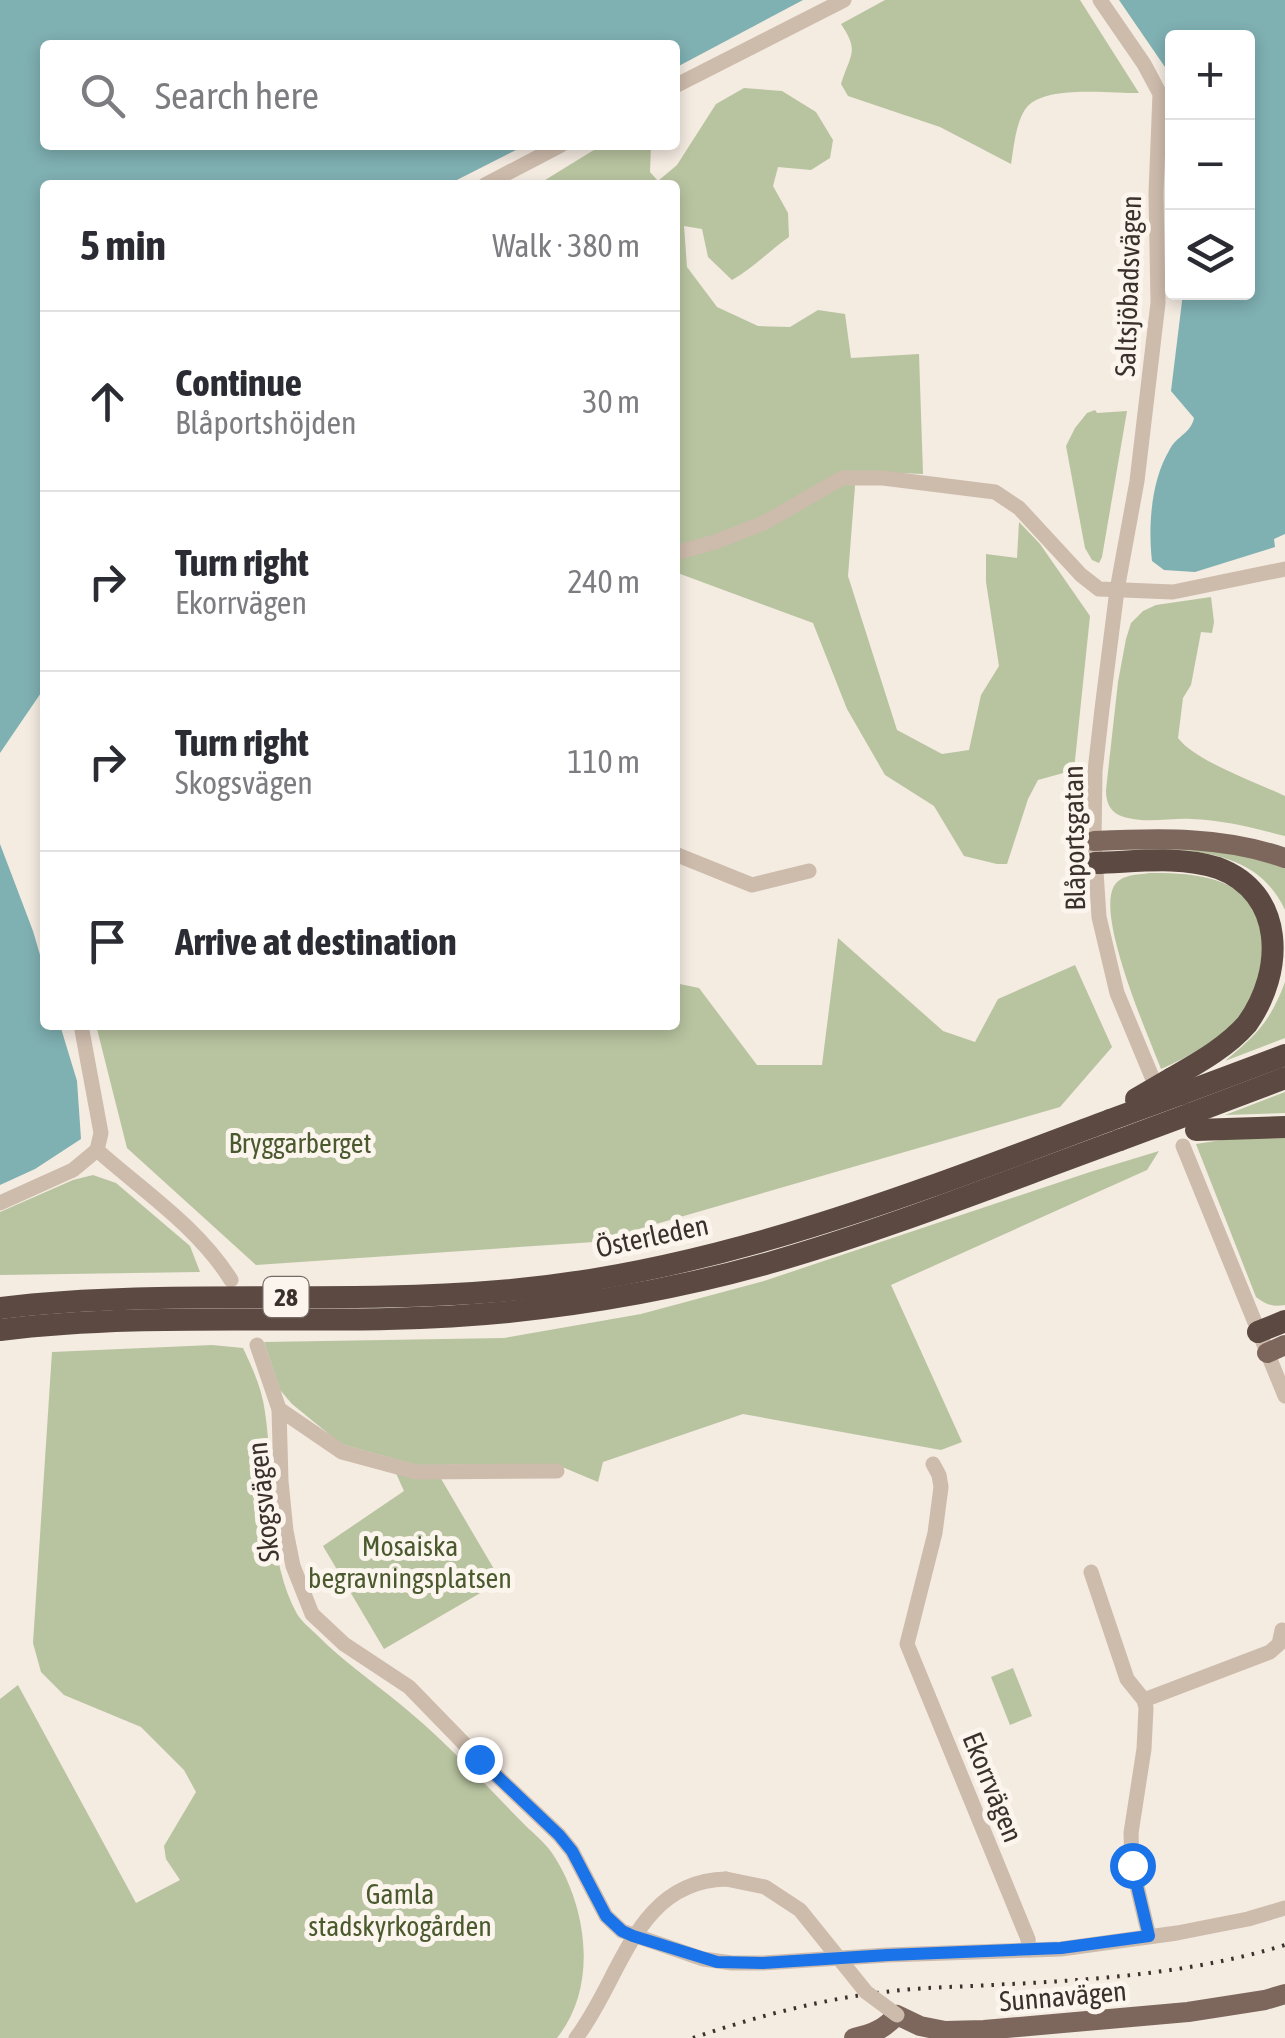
<!DOCTYPE html>
<html lang="en">
<head>
<meta charset="utf-8">
<style>
  body { margin:0; font-family:"Asap Condensed",sans-serif; background:#f7f7f7; color:#2b2b33 }
  .controls { position:absolute; right:30px; top:30px; display:grid; overflow:hidden; border-radius:10px; box-shadow:0 5px 15px #0003 }
  .controls button { width:90px; height:90px; display:grid; place-items:center; padding:0; border:0; border-bottom:2px solid #e1e1e2; background:#fff; color:#2b2b33; font:50px sans-serif }
  .stop { position:absolute; width:30px; height:30px; margin:-22px; border:8px solid #1a73e8; border-radius:50%; background:#fff }
  .stop.end { background:#1a73e8; border-color:#fff; box-shadow:0 2px 10px #0008 }
  .list { margin:0; padding:0; list-style:none }
  h2 { display:flex; justify-content:space-between; align-items:center; height:130px; margin:0; padding:0 40px; font-size:42px }
  h2 small { font-size:32px; font-weight:400; color:#7c7c81 }
  .list li { display:grid; grid-template-columns:65px 1fr auto; gap:30px; align-items:center; box-sizing:border-box; height:180px; padding:0 40px; border-top:2px solid #e1e1e2 }
  .list b { display:block; font-size:38px; white-space:nowrap }
  .list p { margin:0; font-size:32px; white-space:nowrap; color:#7c7c81 }
  .list em { font-size:32px; font-style:normal; color:#7c7c81 }
  .icon { flex:none; width:55px; height:55px; fill:none; stroke:currentColor; stroke-width:2; stroke-linecap:round; stroke-linejoin:round }
  .map { position:relative; flex:none; width:1285px; height:2038px; overflow:hidden }
  .search { position:absolute; background:#fff; box-shadow:0 5px 15px #0003; left:40px; top:40px; width:640px; height:110px; display:flex; align-items:center; gap:25px; box-sizing:border-box; padding:0 35px; border-radius:10px; color:#7c7c81; font-size:38px }
  .panel { position:absolute; background:#fff; box-shadow:0 5px 15px #0003; left:40px; top:180px; width:640px; height:850px; border-radius:10px }
  .map>svg:first-child { display:block }
  .green { fill:#b8c4a0 }
  .water { fill:#7fb0b2 }
  .lines { fill:none; stroke-linecap:round; stroke-linejoin:round }
  .minor { stroke:#cdbbac; stroke-width:15 }
  .major { stroke:#7d675c; stroke-width:20 }
  .highway { stroke:#5c4a42; stroke-width:22 }
  .rail { stroke:#3b302b; stroke-width:4; stroke-dasharray:2.5 8; stroke-linecap:butt }
  .minor-bridge { stroke:#cdbbac; stroke-width:15 }
  .highway-bridge { stroke:#5c4a42; stroke-width:22 }
  .route { stroke:#1a73e8; stroke-width:12 }
  .labels { text-anchor:middle; dominant-baseline:central; stroke-width:10; stroke-linejoin:round; paint-order:stroke }
  .shield { fill:#fbf5ee; stroke:#756b66; stroke-width:2.5 }
  .shield-label { font-size:25px; font-weight:bold; fill:#3b302b }
  .street-label { font-size:28px; fill:#3b302b; stroke:#fbf5ee }
  .park-label { font-size:28px; fill:#4a5a2e; stroke:#fbf5ee }
</style>
</head>
<body>
<div class="map">
<svg width="1285" height="2038" viewBox="0 0 1285 2038">
  <rect width="100%" height="100%" fill="#f4ebe1"/>
  <g class="green">
    <path d="M885,0H1080L1139,93C1111,93 1051,86 1030,104C1016,116 1014,147 1011,164L940,127L848,96L841,84C850,54 860,52 841,24Z"/>
    <path d="M744,88L782,91L816,112L833,140L830,158L811,170L778,167L773,186L788,213L789,237C769,251 753,268 732,280L708,257L702,229L684,226L687,267L717,307L758,326L790,327L818,310L845,314L851,358L919,354L923,474L853,471L855,486L848,576L897,730L942,754L969,750L981,695L999,666L986,582V554L1017,558L1019,522L1040,544L1090,616L1074,770L1038,780L1028,799L1007,864H997L964,856L934,806L885,775L847,709L813,623L675,572V185H537L602,145H651L650,172L658,181L677,165L716,104Z"/>
    <polygon points="1095,410 1097,413 1127,411 1102,557 1099,563 1092,560 1085,548 1066,446 1075,428 1087,413"/>
    <path d="M1211,597L1214,622L1212,633L1201,632L1191,685L1183,698L1178,738C1195,761 1258,783 1285,796V836C1254,828 1223,820 1191,819C1171,818 1148,823 1128,818C1112,815 1106,805 1106,790L1118,682L1126,639L1131,623L1143,611L1156,605Z"/>
    <path d="M1212,847L1285,867V910C1263,863 1222,854 1174,849Z"/>
    <path d="M1150,873C1185,873 1235,874 1255,910C1258,917 1260,925 1263,932C1264,937 1267,942 1268,947C1269,955 1258,991 1253,999C1234,1032 1195,1054 1161,1069C1148,1035 1096,917 1114,886C1122,874 1136,875 1150,873Z"/>
    <polygon points="838,938 943,1031 975,1042 998,999 1075,965 1112,1047 1060,1107 594,1242 256,1265 127,1148 96,1025 675,1025 675,983 699,988 757,1065 822,1065"/>
    <path d="M1285,982V1038L1225,1061C1257,1034 1270,1022 1285,982Z"/>
    <polygon points="1285,1092 1285,1113 1225,1115"/>
    <path d="M1285,1136V1305C1273,1307 1266,1305 1256,1297L1196,1144L1228,1139Z"/>
    <polygon points="1159,1151 1147,1170 891,1285 962,1442 941,1450 743,1414 603,1462 598,1482 555,1464 417,1465 341,1444 292,1404 280,1390 264,1342 504,1338 641,1314 764,1281 1090,1172"/>
    <polygon points="93,1175 116,1183 190,1246 200,1272 0,1275 0,1212 73,1180"/>
    <path d="M212,1345L243,1348C253,1369 262,1389 265,1412C275,1478 264,1553 297,1614C302,1622 311,1629 318,1636C343,1661 372,1681 400,1704C443,1739 481,1780 520,1820C530,1831 543,1840 552,1853C587,1905 599,1986 557,2038H0V1699L18,1685L136,1903L180,1880L166,1859L164,1846L196,1792L184,1770L141,1727L64,1695L41,1672L33,1643L52,1352Z"/>
    <polygon points="395,1471 440,1477 501,1581 384,1649 323,1546 404,1491"/>
    <polygon points="1013,1668 1032,1716 1010,1725 991,1677"/>
  </g>
  <g class="water">
    <polygon points="0,0 803,0 675,68 675,45 45,45 45,145 526,145 447,185 45,185 45,687 0,753"/>
    <path d="M1119,0H1285V534L1274,539L1275,547L1195,572L1164,570L1152,561C1148,526 1151,480 1170,449C1177,436 1191,433 1194,418L1171,391L1183,293L1248,292V38H1172V72L1167,70Z"/>
    <polygon points="0,844 33,931 45,972 45,1025 60,1025 77,1081 81,1139 35,1169 0,1185"/>
  </g>
  <g class="lines">
    <g class="minor">
      <polyline points="1100,0 1144,64 1160,94 1156,193 1158,303 1137,481 1117,590 1102,709 1095,771 1094,841 1099,917 1117,993 1152,1077"/>
      <polyline points="675,86 844,0"/>
      <polyline points="485,185 561,145"/>
      <polyline points="675,553 715,542 764,523 842,478 883,478 995,492 1019,508 1081,575 1099,589 1173,592 1285,569"/>
      <polyline points="675,854 752,885 809,871"/>
      <polyline points="1183,1146 1285,1396"/>
      <path d="M97,1150C143,1191 198,1227 231,1280"/>
      <polyline points="0,1203 73,1170 97,1150 101,1133 81,1025"/>
      <polyline points="257,1345 279,1409 281,1481 286,1531 293,1566 312,1614 344,1644 409,1687 479,1759 559,1835 572,1851 606,1916 622,1931 703,1959 732,1963 763,1963 888,1955 1061,1949 1177,1933 1248,1919 1285,1908"/>
      <polyline points="279,1409 342,1452 416,1472 557,1471"/>
      <polyline points="933,1464 939,1475 941,1487 935,1533 907,1644 1028,1939 1029,1950"/>
      <polyline points="1091,1572 1127,1679 1144,1700 1146,1708 1144,1749 1131,1833 1132,1865 1149,1936"/>
      <polyline points="1144,1700 1270,1652 1279,1644 1282,1630"/>
      <path d="M576,2038C621,1980 635,1881 726,1879"/>
    </g>
    <g class="major">
      <path d="M1094,841C1160,838 1222,836 1285,858"/>
      <polyline points="1267,1353 1285,1345"/>
      <path d="M854,2038C873,2034 884,2029 897,2015L920,2026L945,2031L984,2030L1188,2012L1265,2000L1285,1994"/>
    </g>
    <g class="highway">
      <path d="M1095,863C1135,862 1179,855 1218,868C1285,893 1285,971 1247,1024C1227,1047 1198,1063 1172,1078"/>
      <polyline points="1181,1094 1285,1055"/>
      <polyline points="1190,1114 1285,1078"/>
      <polyline points="1196,1130 1285,1127"/>
      <path d="M0,1308C166,1288 333,1305 499,1291C712,1274 912,1194 1110,1120"/>
      <path d="M0,1330C169,1309 339,1329 508,1312C596,1303 684,1287 769,1263C888,1229 1004,1182 1120,1140"/>
      <polyline points="1258,1332 1285,1321"/>
    </g>
    <path class="rail" d="M693,2038C757,2016 826,1998 893,1991C926,1987 959,1987 992,1985C1091,1980 1190,1974 1285,1945"/>
    <polyline class="minor-bridge" points="726,1879 765,1887 800,1910 866,1992 897,2015"/>
    <g class="highway-bridge">
      <polyline points="1136,1099 1172,1078"/>
      <polyline points="1110,1120 1181,1094"/>
      <polyline points="1120,1140 1190,1114"/>
    </g>
  </g>
  <g class="lines">
    <polyline class="route" points="479,1759 559,1835 572,1851 606,1916 622,1931 633,1936 717,1962 763,1963 888,1955 1061,1948 1149,1936 1132,1865"/>
  </g>
  <g class="labels">
    <rect class="shield" x="263.5" y="1277" width="45" height="40" rx="8"/>
    <g class="shield-label">
      <text x="286" y="1297">28</text>
    </g>
    <g class="street-label">
      <text transform="translate(1128 286) rotate(-88)">Saltsjöbadsvägen</text>
      <text transform="translate(1074 838) rotate(-91)">Blåportsgatan</text>
      <text transform="translate(652 1236) rotate(-12)">Österleden</text>
      <text transform="translate(263 1502) rotate(-96)">Skogsvägen</text>
      <text transform="translate(993 1787) rotate(68)">Ekorrvägen</text>
      <text transform="translate(1063 1996) rotate(-5)">Sunnavägen</text>
    </g>
    <g class="park-label">
      <text x="300" y="1143">Bryggarberget</text>
      <text x="410" y="1546">Mosaiska<tspan x="410" dy="32">begravningsplatsen</tspan></text>
      <text x="400" y="1894">Gamla<tspan x="400" dy="32">stadskyrkogården</tspan></text>
    </g>
  </g>
</svg>
<div class="controls">
<button>+</button>
<button>−</button>
<button><svg class="icon" aria-label="layers" viewBox="0 0 24 24"><path d="M12 4l9 5-9 5-9-5zM3 14l9 5 9-5"/></svg></button>
</div>
<div class="stop" style="left:1132px;top:1865px"></div>
<div class="stop end" style="left:479px;top:1759px"></div>
<div class="search"><svg class="icon" aria-label="search" viewBox="0 0 24 24"><circle cx="10" cy="10" r="6"/><path d="M15 15l6 6"/></svg>Search here</div>
<section class="panel">
<h2>5 min<small>Walk · 380 m</small></h2>
<ul class="list">
<li><svg class="icon" aria-label="ahead" viewBox="0 0 24 24"><path d="M12 20V5M6 11l6-6 6 6"/></svg><div><b>Continue</b><p>Blåportshöjden</p></div><em>30 m</em></li>
<li><svg class="icon" aria-label="right" viewBox="0 0 24 24"><path d="M7 20v-9h11M14 6l5 5-5 5"/></svg><div><b>Turn right</b><p>Ekorrvägen</p></div><em>240 m</em></li>
<li><svg class="icon" aria-label="right" viewBox="0 0 24 24"><path d="M7 20v-9h11M14 6l5 5-5 5"/></svg><div><b>Turn right</b><p>Skogsvägen</p></div><em>110 m</em></li>
<li><svg class="icon" aria-label="arrive" viewBox="0 0 24 24"><path d="M6 21V4h12l-3 4 3 4H6"/></svg><div><b>Arrive at destination</b></div></li>
</ul>
</section>
</div>
</body>
</html>
